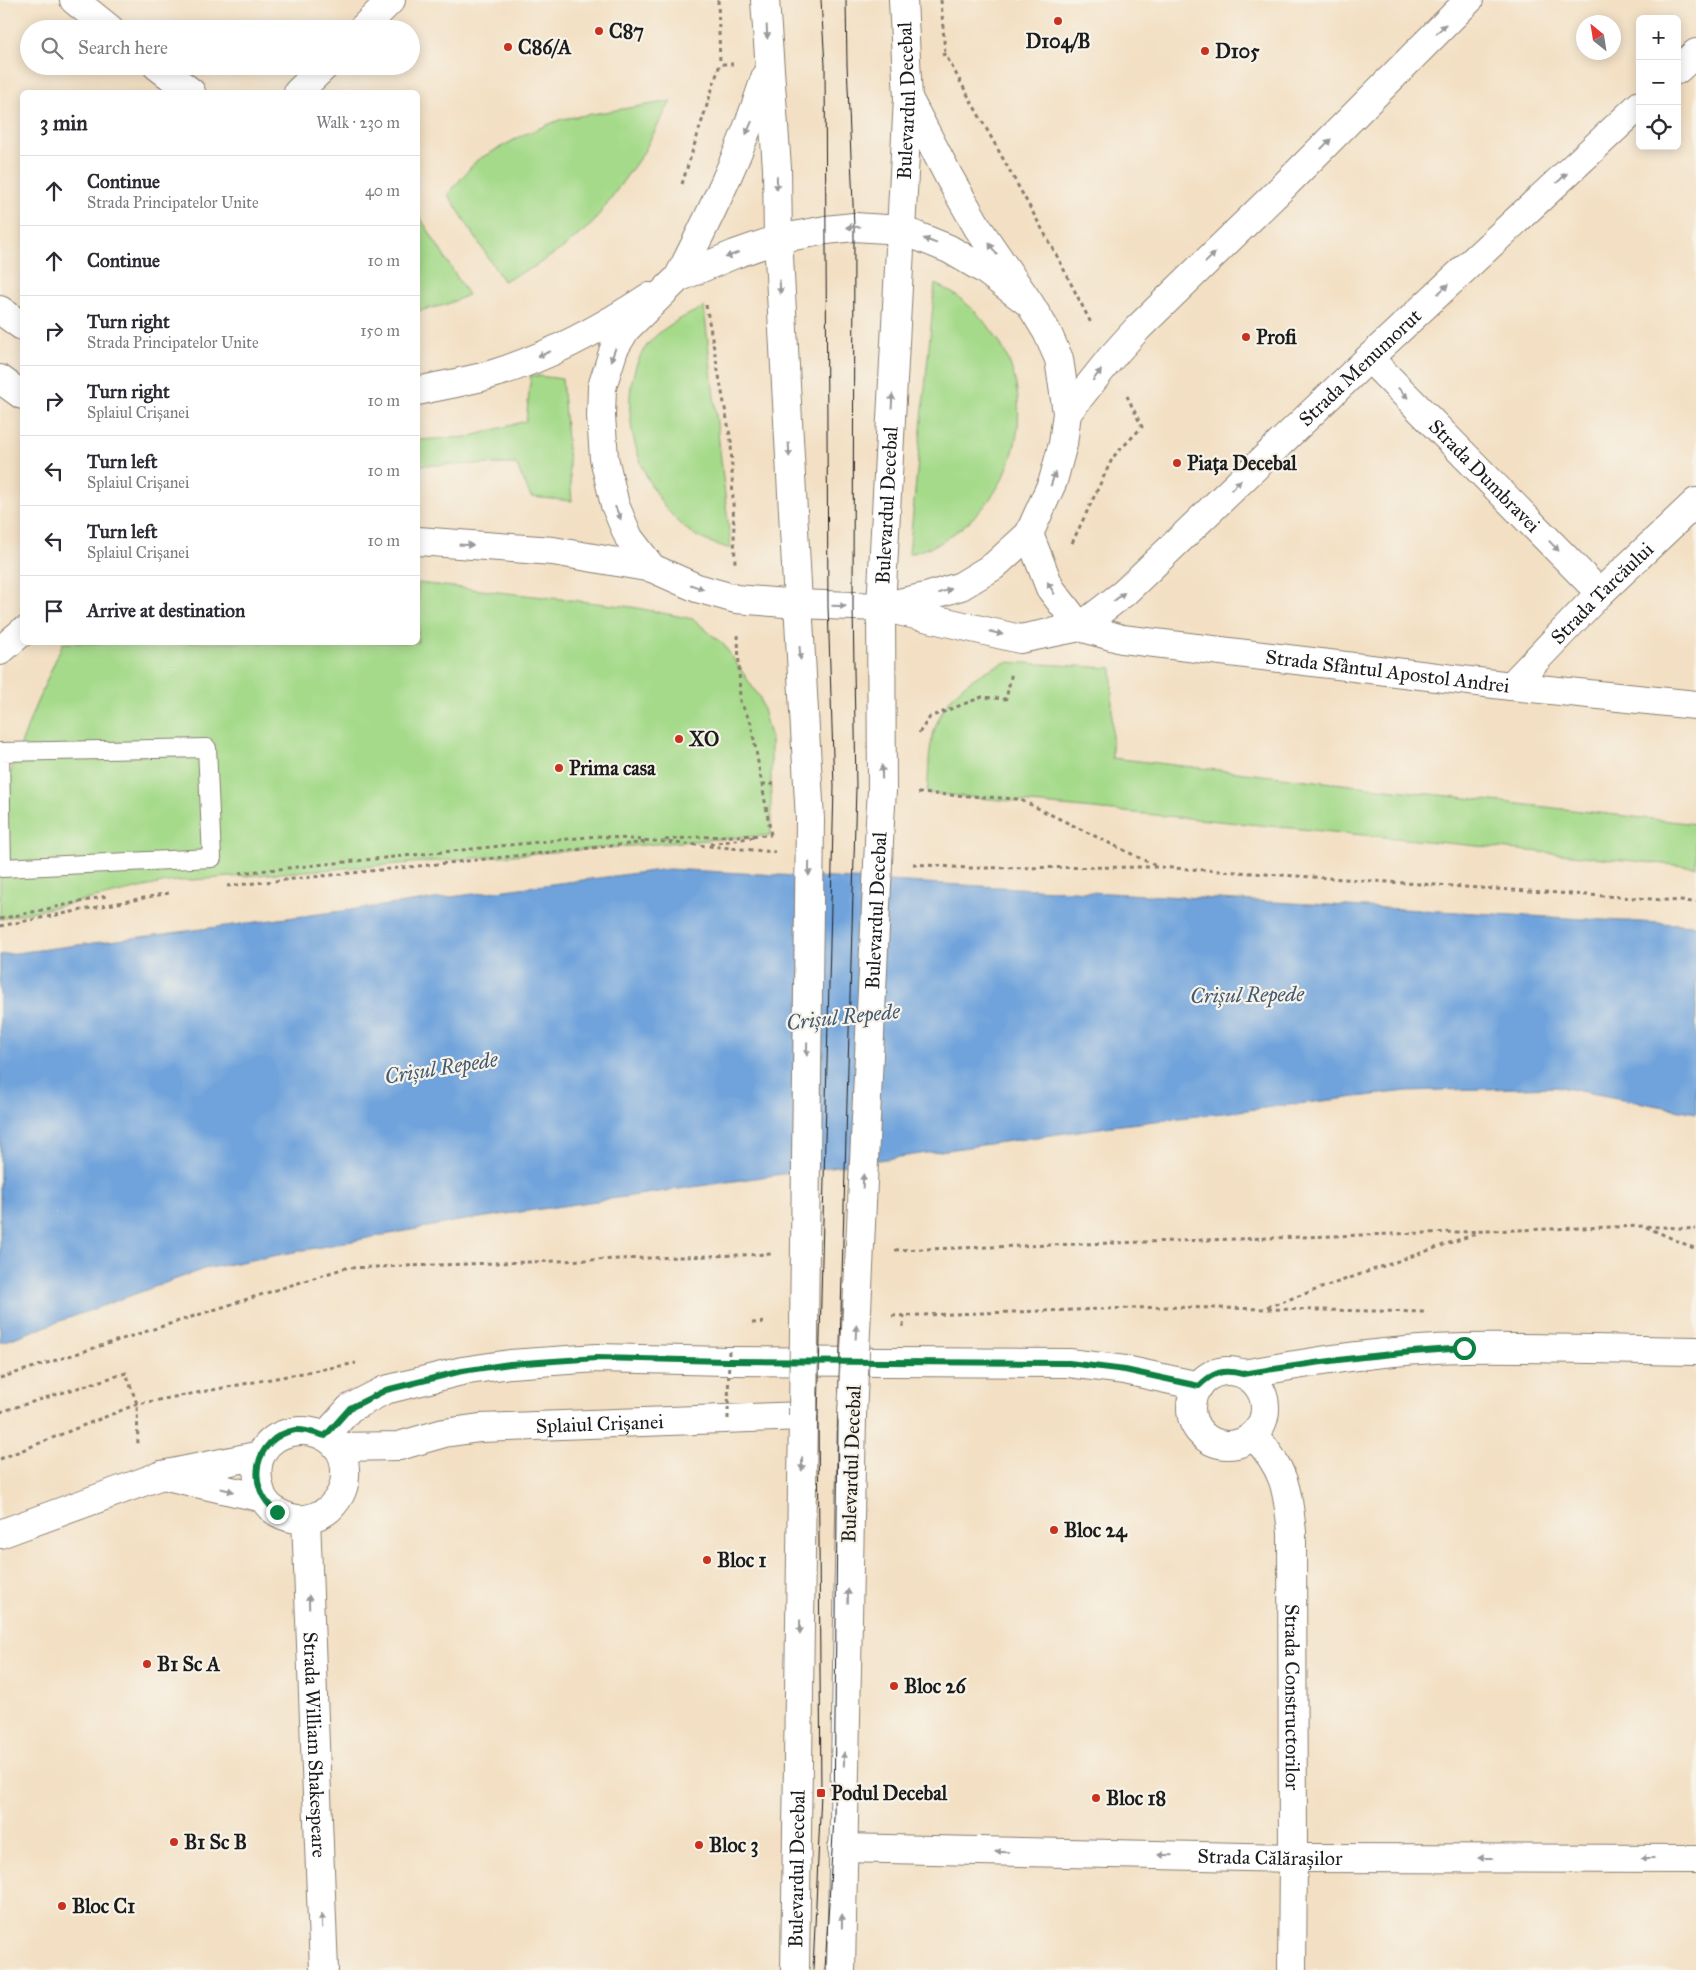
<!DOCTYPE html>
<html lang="en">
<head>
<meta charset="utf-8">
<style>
  body { margin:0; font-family:"IM FELL Great Primer",serif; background:#f7f7f7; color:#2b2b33 }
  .controls { position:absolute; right:15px; top:15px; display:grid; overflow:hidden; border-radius:8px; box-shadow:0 2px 12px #0003 }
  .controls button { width:45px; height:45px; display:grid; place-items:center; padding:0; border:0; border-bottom:1px solid #e1e1e2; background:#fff; color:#2b2b33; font:25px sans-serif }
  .compass { position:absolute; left:1576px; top:15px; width:45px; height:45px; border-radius:50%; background:#fff; box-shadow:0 2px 12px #0003; rotate:330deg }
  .stop { position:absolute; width:15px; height:15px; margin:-11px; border:4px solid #0b8043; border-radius:50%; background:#fff }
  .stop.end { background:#0b8043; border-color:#fff; box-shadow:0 1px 5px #0008 }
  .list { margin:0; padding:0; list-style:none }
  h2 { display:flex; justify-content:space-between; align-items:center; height:65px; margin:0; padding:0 20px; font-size:21px }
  h2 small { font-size:16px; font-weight:400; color:#7c7c81 }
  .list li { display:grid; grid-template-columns:32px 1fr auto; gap:15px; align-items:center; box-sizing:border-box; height:70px; padding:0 20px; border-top:1px solid #e1e1e2 }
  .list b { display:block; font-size:19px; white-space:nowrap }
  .list p { margin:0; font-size:16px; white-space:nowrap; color:#7c7c81 }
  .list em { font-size:16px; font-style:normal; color:#7c7c81 }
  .icon { flex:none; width:28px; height:28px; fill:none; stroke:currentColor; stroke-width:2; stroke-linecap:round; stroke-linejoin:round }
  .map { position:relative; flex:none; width:1696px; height:1970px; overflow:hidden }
  .search { position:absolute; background:#fff; box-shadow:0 2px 12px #0003; left:20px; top:20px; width:400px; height:55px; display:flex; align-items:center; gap:12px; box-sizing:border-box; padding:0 18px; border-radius:28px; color:#7c7c81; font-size:19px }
  .panel { position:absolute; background:#fff; box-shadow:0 2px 12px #0003; left:20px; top:90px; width:400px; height:555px; border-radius:8px }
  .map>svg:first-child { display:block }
  .green { fill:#a5da8a; stroke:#607b53 }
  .water { fill:#6fa3db; stroke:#46607c }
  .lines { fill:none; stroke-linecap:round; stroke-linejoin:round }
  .lane-casing { stroke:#887e70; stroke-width:20 }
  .street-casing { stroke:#887e70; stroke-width:30 }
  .primary-casing { stroke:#887e70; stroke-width:30 }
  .path { stroke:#887e70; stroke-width:3; stroke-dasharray:4 4; stroke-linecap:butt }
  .lane { stroke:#fff; stroke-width:18 }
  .street { stroke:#fff; stroke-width:28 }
  .primary { stroke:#fff; stroke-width:28 }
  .tram { stroke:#1c1c1c; stroke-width:1 }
  .primary-bridge-casing { stroke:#887e70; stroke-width:30; stroke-linecap:butt }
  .path-bridge { stroke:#887e70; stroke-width:3; stroke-dasharray:4 4; stroke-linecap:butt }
  .primary-bridge { stroke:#fff; stroke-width:28 }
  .oneway { fill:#999 }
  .route { stroke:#0b8043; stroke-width:6 }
  .poi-dot { fill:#c8321e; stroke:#f7f3e8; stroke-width:2 }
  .labels { text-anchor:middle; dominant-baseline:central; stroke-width:4.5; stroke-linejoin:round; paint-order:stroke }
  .poi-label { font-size:20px; font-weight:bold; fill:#1c1c1c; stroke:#f7f3e8; text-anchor:start }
  .street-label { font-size:20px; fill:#1c1c1c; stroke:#f7f3e8 }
  .water-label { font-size:21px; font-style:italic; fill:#415972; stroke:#f7f3e8 }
</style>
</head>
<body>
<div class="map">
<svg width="1696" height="1970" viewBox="0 0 1696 1970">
  <rect width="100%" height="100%" fill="#f7f3e8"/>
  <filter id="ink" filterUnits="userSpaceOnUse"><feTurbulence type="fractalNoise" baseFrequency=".02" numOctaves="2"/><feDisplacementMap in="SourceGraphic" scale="10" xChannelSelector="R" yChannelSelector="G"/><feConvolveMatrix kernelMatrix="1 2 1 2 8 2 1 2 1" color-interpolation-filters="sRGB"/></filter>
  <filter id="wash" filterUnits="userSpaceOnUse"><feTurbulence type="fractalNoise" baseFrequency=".0096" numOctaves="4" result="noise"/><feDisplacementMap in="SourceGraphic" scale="20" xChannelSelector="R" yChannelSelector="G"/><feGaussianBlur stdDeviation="1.12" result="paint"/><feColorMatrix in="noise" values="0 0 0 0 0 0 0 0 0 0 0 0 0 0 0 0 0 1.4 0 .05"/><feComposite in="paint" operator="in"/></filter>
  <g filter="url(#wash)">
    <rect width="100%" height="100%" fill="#f3e0c4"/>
    <g class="green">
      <polygon points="671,101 642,155 593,223 563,248 534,267 503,281 448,194 477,160 525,134 562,119"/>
      <polygon points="418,214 468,295 445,305 418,311"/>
      <path d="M935,284C957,293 973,308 988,326C1040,389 1023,485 957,531C951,535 945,541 938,544C929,548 919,551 909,554Z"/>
      <path d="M704,307L731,549C719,545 706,542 695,535C643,502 610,407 643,351C657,329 681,318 704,307Z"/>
      <polygon points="531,375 562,379 572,501 531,497 516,464 418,465 418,440 468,437 526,421"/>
      <polygon points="418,583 632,607 693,619 724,645 760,698 771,740 771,835 167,882 0,919 0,802 34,709 63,643 418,642"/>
      <path d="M1006,662L1112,668V758L1696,824V867L927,793C929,776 928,756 932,739C942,696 968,678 1006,662Z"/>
    </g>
    <polygon class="water" points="668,869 1696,925 1696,1113 1559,1087 1407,1091 1113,1126 459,1221 204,1269 0,1343 0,955"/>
  </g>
  <g filter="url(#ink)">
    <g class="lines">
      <g class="lane-casing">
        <polygon id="lane" points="207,748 212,858 2,868 0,752"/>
      </g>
      <g class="street-casing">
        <g id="street">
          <polyline points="74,0 110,29"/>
          <polyline points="362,29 391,0"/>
          <polyline points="157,66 191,92"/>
          <polyline points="1677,70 1696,53"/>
          <polyline points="298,92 325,66"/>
          <polyline points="0,310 22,326"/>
          <path id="s1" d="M1369,358L1600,593"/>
          <polyline points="0,379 22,395"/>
          <path d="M418,391C443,385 471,381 496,373C550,356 602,328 649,297"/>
          <polyline points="1067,413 1110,359 1138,328 1287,183 1469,0"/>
          <polyline points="1029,534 1050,588 1080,627"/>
          <polyline points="418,541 553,551 652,568"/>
          <path id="s2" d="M881,607L1020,639L1080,627L1122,639L1511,686L1696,705"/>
          <path id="s3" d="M1080,627L1124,593L1369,358L1640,105"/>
          <polyline points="0,651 22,632"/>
          <path id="s4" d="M1511,686L1600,593L1696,502"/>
          <circle cx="1228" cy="1408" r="37"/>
          <path d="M1243,1374C1316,1361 1391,1349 1465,1348C1542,1347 1619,1350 1696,1351"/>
          <polyline points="325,1436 350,1408 385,1390 462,1371 510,1364 597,1358 727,1361 1069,1363 1125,1370 1199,1386"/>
          <path id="s5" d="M1254,1436C1285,1469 1287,1488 1292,1532L1293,1858L1292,1970"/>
          <path id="s6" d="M337,1447L399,1446L444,1433L480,1428L803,1416"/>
          <path d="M162,1475C187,1481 212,1487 236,1492C244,1494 255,1495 262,1498C265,1500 267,1504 270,1507C277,1513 287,1518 297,1519C307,1520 321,1516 329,1509C341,1497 346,1486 345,1469C343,1411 232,1419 263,1498"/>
          <path id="s7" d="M306,1519L324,1970"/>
          <polyline points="0,1534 162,1475 261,1455"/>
          <path id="s8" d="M842,1848L1293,1858L1696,1859"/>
        </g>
      </g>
      <g class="primary-casing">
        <g id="primary">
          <polyline points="765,0 777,168 778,239 810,820"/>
          <polyline points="908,98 949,177 978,228 1030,304 1047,332 1059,359 1067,413 1063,444 1053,481 1029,534 994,566 961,586 926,597 881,607 797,604 736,599 697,588 652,568 629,538 615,505 604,458 601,416 602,387 614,349 626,329 678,278 735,254 778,239 826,230 854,227 902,230 949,249 985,270 1030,304"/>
          <path d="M678,278C711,214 743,148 765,78"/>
          <path id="s9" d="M880,821L882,791L881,607L908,98L903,0"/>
          <path id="s10" d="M795,1970L803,1416"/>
          <polyline points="841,1970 852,1416"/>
        </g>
      </g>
      <g class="path">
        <polyline points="718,0 720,64"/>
        <polyline points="941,0 945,54"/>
        <polyline points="942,55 945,54 1057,256 1092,325"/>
        <polyline points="682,184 720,64 733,64"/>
        <polyline points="706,305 731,441 735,563"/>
        <polyline points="1072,543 1113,457 1142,427 1127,396"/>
        <polyline points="738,635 740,701 751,723 771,835"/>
        <polyline points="919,733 930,717 982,697 1006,699 1012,672"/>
        <polyline points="762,784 774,784"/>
        <polyline points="918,793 1019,799 1156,866"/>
        <polyline points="665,840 697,837 771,835"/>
        <polyline points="710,844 755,837"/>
        <polyline points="913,864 967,868 1159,867 1696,902"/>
        <polyline points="239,873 597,836 775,852"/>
        <polyline points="227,886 648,842"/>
        <polyline points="0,919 107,896"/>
        <polyline points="0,926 169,893"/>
        <polyline points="1646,1227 1696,1249"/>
        <polyline points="895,1250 1643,1226 1696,1229"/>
        <polyline points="1267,1307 1478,1233"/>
        <polyline points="892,1316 1164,1307 1426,1312"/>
        <polyline points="752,1323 768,1322"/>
        <polyline points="903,1327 904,1315"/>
        <polyline points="0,1378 345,1268 771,1254"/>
        <polyline points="0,1412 126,1373 137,1404 138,1447"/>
        <polyline points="0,1459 137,1404 356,1363"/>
      </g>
      <use href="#lane" class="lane"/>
      <use href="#street" class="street"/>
      <use href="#primary" class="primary"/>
      <g class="tram">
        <polyline points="813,1970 821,1793 818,1416 834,787 828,606 825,65 821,0"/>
        <polyline points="825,1970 834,1817 838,1416 856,788 853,607 854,227 847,64 846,0"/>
      </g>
      <g class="primary-bridge-casing">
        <g id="primary-bridge">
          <polyline points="803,1416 810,820"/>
          <path id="s11" d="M852,1416L880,821"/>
        </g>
      </g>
      <polyline class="path-bridge" points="728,1419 729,1346"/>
      <use href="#primary-bridge" class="primary-bridge"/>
    </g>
    <defs><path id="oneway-solid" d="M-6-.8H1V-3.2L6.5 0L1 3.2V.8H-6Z" transform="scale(1.25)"/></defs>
    <g class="oneway">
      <use href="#oneway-solid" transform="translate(1441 29) rotate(-45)"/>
      <use href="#oneway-solid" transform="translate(767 32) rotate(87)"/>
      <use href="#oneway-solid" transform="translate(749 128) rotate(114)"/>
      <use href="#oneway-solid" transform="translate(1326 144) rotate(-45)"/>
      <use href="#oneway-solid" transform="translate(1562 178) rotate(-43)"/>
      <use href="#oneway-solid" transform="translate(777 183) rotate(89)"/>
      <use href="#oneway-solid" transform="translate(853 227) rotate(178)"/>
      <use href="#oneway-solid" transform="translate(930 241) rotate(-159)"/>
      <use href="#oneway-solid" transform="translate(993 249) rotate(-124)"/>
      <use href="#oneway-solid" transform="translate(732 255) rotate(158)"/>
      <use href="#oneway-solid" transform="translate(1210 258) rotate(-44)"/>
      <use href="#oneway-solid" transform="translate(780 287) rotate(87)"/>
      <use href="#oneway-solid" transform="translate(1443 289) rotate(-43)"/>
      <use href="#oneway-solid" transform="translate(544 354) rotate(158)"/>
      <use href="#oneway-solid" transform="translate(613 355) rotate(110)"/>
      <use href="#oneway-solid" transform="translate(1097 375) rotate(-52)"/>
      <use href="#oneway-solid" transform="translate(1403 393) rotate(46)"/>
      <use href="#oneway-solid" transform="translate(892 401) rotate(-87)"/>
      <use href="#oneway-solid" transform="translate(789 450) rotate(87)"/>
      <use href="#oneway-solid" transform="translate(1053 479) rotate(-72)"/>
      <use href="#oneway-solid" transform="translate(1236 485) rotate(-44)"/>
      <use href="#oneway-solid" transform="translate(618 513) rotate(66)"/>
      <use href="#oneway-solid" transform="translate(466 545) rotate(4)"/>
      <use href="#oneway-solid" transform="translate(1554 546) rotate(46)"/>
      <use href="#oneway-solid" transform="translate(697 587) rotate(20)"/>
      <use href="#oneway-solid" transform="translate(1051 588) rotate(-120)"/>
      <use href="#oneway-solid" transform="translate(945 591) rotate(-17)"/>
      <use href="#oneway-solid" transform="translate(1119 597) rotate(-38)"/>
      <use href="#oneway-solid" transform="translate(839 606) rotate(2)"/>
      <use href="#oneway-solid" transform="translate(996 633) rotate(13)"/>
      <use href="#oneway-solid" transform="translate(800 653) rotate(86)"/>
      <use href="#oneway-solid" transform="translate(882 772) rotate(-91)"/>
      <use href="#oneway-solid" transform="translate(809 869) rotate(91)"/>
      <use href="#oneway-solid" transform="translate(807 1049) rotate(91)"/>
      <use href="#oneway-solid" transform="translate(863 1181) rotate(-87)"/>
      <use href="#oneway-solid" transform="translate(856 1332) rotate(-87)"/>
      <use href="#oneway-solid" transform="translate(802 1464) rotate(91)"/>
      <use href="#oneway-solid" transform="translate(227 1490) rotate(13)"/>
      <use href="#oneway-solid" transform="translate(848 1596) rotate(-89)"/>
      <use href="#oneway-solid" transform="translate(309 1602) rotate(-92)"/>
      <use href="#oneway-solid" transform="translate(800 1627) rotate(91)"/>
      <use href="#oneway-solid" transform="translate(844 1759) rotate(-89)"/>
      <use href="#oneway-solid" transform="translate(1002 1852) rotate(-179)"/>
      <use href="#oneway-solid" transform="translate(1165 1855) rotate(-179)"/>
      <use href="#oneway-solid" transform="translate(1485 1858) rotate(-180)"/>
      <use href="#oneway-solid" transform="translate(1647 1858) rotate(-180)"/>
      <use href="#oneway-solid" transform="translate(322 1921) rotate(-92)"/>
      <use href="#oneway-solid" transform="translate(842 1921) rotate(-89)"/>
    </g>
  </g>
  <g class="lines" filter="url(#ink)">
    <path class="route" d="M277,1512C245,1488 253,1438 295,1430C305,1429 315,1433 325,1436L350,1408L386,1390L462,1371L510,1364L597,1358L727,1361L1069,1363L1125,1370L1199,1386C1213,1372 1223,1369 1243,1374C1318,1361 1389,1353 1464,1348"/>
  </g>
  <g class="poi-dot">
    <circle cx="1058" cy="21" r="5"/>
    <circle cx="599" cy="31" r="5"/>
    <circle cx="508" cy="47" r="5"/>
    <circle cx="1205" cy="51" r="5"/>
    <circle cx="1246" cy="337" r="5"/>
    <circle cx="1177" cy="463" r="5"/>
    <circle cx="679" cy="739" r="5"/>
    <circle cx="559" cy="768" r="5"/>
    <circle cx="1054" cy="1530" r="5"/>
    <circle cx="707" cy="1560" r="5"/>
    <circle cx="147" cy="1664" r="5"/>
    <circle cx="894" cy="1686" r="5"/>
    <rect x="816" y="1788" width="10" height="10" rx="2.5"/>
    <circle cx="1096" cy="1798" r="5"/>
    <circle cx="174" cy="1842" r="5"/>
    <circle cx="699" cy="1845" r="5"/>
    <circle cx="62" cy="1906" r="5"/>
  </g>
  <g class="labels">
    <g class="poi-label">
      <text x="609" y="31">C87</text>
      <text x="1058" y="41" text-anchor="middle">D104/B</text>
      <text x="518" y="47">C86/A</text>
      <text x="1215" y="51">D105</text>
      <text x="1256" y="337">Profi</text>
      <text x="1187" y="463">Piața Decebal</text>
      <text x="689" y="739">XO</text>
      <text x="569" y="768">Prima casa</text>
      <text x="1064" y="1530">Bloc 24</text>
      <text x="717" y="1560">Bloc 1</text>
      <text x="157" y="1664">B1 Sc A</text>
      <text x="904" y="1686">Bloc 26</text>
      <text x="831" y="1793">Podul Decebal</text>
      <text x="1106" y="1798">Bloc 18</text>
      <text x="184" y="1842">B1 Sc B</text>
      <text x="709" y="1845">Bloc 3</text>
      <text x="72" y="1906">Bloc C1</text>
    </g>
    <g class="street-label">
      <text stroke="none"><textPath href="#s9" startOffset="721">Bulevardul Decebal</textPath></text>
      <text stroke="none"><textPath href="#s3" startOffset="382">Strada Menumorut</textPath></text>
      <text stroke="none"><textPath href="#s1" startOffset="165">Strada Dumbravei</textPath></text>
      <text stroke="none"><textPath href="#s9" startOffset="316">Bulevardul Decebal</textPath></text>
      <text stroke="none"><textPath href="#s4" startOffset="130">Strada Tarcăului</textPath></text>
      <text stroke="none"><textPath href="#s2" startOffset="515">Strada Sfântul Apostol Andrei</textPath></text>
      <text stroke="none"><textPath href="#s11" startOffset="506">Bulevardul Decebal</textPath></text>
      <text stroke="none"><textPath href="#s6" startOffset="265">Splaiul Crișanei</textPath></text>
      <text transform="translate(851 1464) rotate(-88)">Bulevardul Decebal</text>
      <text stroke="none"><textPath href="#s5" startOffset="271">Strada Constructorilor</textPath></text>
      <text stroke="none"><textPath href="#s7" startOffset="226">Strada William Shakespeare</textPath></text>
      <text stroke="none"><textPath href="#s8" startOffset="428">Strada Călărașilor</textPath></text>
      <text stroke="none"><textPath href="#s10" startOffset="101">Bulevardul Decebal</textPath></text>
    </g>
    <g class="water-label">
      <text transform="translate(1247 995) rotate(-1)">Crișul Repede</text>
      <text transform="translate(843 1017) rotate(-6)">Crișul Repede</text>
      <text transform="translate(441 1068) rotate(-9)">Crișul Repede</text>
    </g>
  </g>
</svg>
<div class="controls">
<button>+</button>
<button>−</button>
<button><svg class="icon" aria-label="locate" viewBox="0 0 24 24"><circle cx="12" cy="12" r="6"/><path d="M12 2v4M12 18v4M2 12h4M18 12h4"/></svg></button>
</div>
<svg class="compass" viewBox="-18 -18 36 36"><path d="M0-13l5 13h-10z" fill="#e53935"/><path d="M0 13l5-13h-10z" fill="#7c7c81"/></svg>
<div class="stop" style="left:1464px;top:1348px"></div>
<div class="stop end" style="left:277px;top:1512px"></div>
<div class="search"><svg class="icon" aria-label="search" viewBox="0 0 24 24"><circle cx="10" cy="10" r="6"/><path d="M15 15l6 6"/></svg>Search here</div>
<section class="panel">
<h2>3 min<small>Walk · 230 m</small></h2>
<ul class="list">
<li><svg class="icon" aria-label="ahead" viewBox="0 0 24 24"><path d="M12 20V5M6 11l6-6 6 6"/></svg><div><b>Continue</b><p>Strada Principatelor Unite</p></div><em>40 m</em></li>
<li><svg class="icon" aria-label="ahead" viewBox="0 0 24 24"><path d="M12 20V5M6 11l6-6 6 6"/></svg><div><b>Continue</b></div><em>10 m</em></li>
<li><svg class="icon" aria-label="right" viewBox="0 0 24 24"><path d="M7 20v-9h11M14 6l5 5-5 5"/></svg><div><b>Turn right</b><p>Strada Principatelor Unite</p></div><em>150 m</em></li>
<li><svg class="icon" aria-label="right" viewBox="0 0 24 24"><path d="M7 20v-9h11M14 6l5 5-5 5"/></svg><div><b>Turn right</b><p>Splaiul Crișanei</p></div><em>10 m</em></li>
<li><svg class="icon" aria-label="left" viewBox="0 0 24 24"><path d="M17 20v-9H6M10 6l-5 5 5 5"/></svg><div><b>Turn left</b><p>Splaiul Crișanei</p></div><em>10 m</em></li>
<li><svg class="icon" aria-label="left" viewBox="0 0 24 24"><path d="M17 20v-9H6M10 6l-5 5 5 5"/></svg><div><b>Turn left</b><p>Splaiul Crișanei</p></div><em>10 m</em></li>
<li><svg class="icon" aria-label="arrive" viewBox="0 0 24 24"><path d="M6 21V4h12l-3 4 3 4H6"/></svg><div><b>Arrive at destination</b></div></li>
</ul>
</section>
</div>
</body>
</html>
